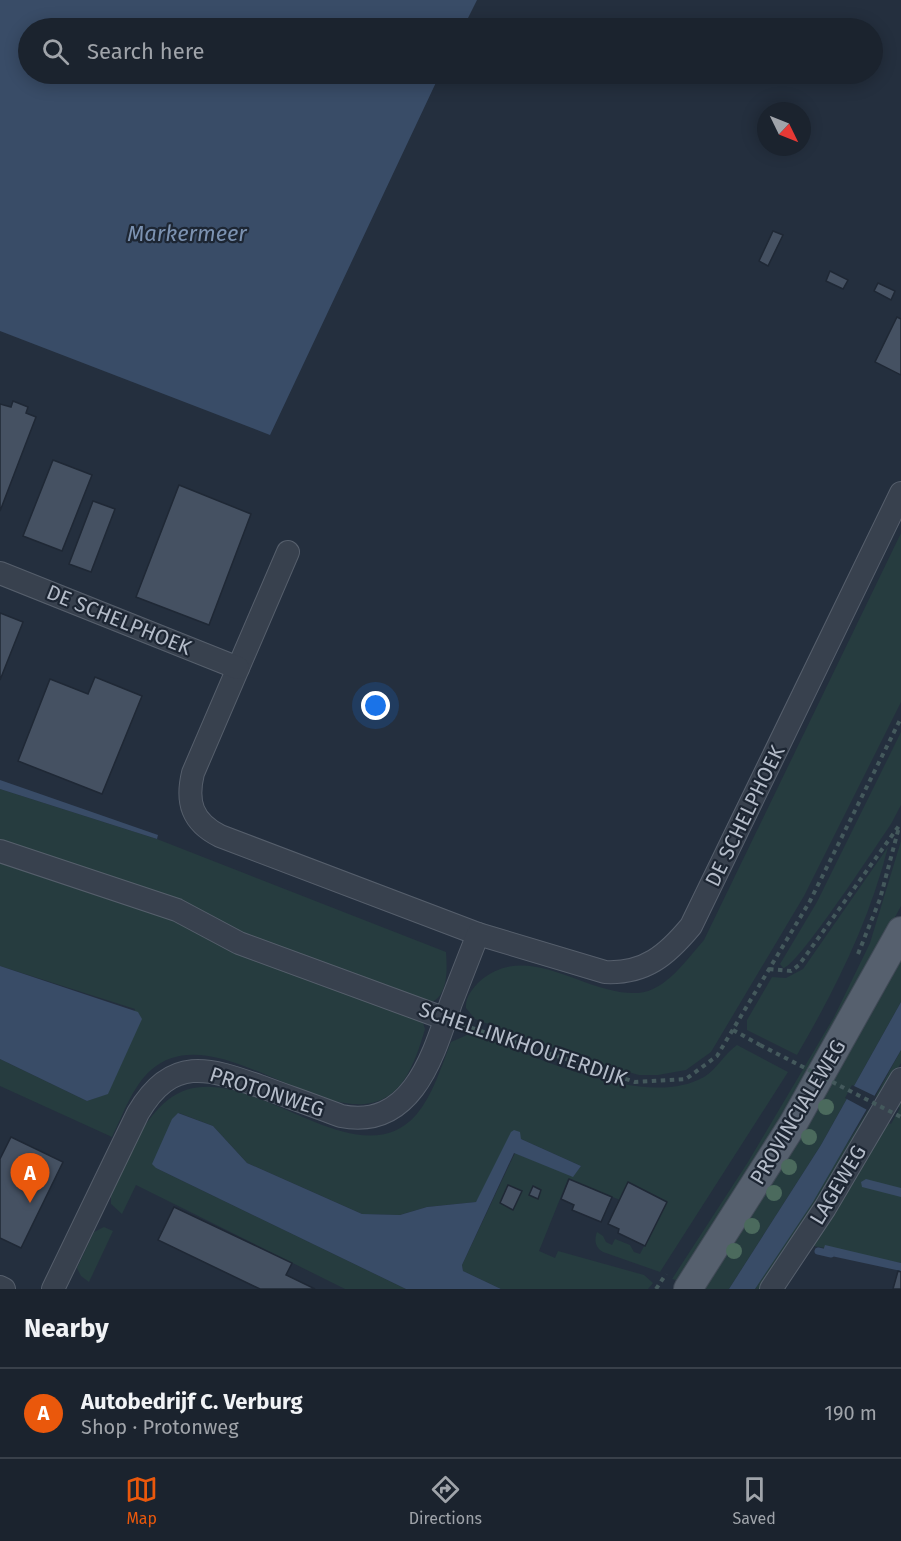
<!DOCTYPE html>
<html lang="en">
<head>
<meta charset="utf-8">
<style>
  body { margin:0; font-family:"Fira Sans",sans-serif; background:#242b36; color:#f1f3f6 }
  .compass { position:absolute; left:757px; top:102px; width:54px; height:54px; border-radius:50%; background:#1b232e; box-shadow:0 3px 15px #0003; rotate:133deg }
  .you { position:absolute; left:376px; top:706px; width:21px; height:21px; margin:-15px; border:4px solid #fff; border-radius:50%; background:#1a73e8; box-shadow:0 0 0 9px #1a73e833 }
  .badge { display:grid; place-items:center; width:39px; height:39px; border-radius:50%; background:#ea580c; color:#fff; font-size:20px; font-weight:700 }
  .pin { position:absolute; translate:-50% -50px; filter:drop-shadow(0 2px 3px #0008) }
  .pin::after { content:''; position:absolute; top:32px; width:21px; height:18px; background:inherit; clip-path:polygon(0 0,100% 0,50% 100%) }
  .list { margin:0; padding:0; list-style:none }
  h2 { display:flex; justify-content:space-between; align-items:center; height:78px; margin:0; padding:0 24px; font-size:26px }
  h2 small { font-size:20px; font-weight:400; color:#a0a4aa }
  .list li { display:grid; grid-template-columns:39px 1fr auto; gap:18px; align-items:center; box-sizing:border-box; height:90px; padding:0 24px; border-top:2px solid #39404a }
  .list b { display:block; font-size:22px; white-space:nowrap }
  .list p { margin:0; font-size:20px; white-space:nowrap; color:#a0a4aa }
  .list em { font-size:20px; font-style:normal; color:#a0a4aa }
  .icon { flex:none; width:33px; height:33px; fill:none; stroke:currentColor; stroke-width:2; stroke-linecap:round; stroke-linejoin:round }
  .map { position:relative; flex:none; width:901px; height:1289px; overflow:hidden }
  .search { position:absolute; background:#1b232e; box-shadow:0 3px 15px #0003; left:18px; right:18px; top:18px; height:66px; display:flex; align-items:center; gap:15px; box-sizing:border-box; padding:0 21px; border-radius:33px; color:#a0a4aa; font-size:22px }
  .sheet { height:168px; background:#1b232e }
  nav { display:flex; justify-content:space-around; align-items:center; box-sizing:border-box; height:84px; border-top:2px solid #39404a; background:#1b232e; font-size:16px; color:#a0a4aa }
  nav a { display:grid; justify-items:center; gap:3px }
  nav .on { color:#ea580c }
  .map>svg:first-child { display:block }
  .green { fill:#263c3f }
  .water { fill:#394c67 }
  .pier { fill:#242f3e }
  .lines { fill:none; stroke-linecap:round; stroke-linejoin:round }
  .stream { stroke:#394c67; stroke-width:7 }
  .building { fill:#455162; stroke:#1f2835; stroke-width:1.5 }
  .minor-casing { stroke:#565f6c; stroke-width:24 }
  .major-casing { stroke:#414a57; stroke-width:30 }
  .path { stroke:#44595c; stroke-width:4; stroke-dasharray:4.5 4.5; stroke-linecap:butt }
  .minor { stroke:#38414e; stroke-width:22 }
  .major { stroke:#56606e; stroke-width:28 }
  .path-bridge { stroke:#44595c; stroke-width:4; stroke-dasharray:4.5 4.5; stroke-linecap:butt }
  .tree { fill:#4b6a5d }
  .labels { text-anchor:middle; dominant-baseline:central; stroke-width:4.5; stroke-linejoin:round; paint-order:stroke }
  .street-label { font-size:21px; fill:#b4bcc9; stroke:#1d2633 }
  .water-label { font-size:22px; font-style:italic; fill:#7c92b1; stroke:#1d2633 }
</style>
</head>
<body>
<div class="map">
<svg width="901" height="1289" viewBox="0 0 901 1289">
  <rect width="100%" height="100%" fill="#242f3e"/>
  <g class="green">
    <path d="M901,533V702L804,896L711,1052L686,1070L658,1075H639L589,1061L475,1019L466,1008C465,997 473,988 480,981C529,939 585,996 638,993C666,991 687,959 704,940Z"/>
    <path d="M901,732V805L891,824C878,843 796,969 783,968L780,964L817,902Z"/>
    <path d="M0,789L157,839L446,952C447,968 449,996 430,1003L0,844Z"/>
    <polygon points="901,841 901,906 822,1054 679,1281 672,1279 748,1162 834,1017 870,943"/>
    <path d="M888,847C869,922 836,988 797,1055L747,1030V1020L772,977L786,978L803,969Z"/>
    <path d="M0,859L182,920L421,1017L425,1029C420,1046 414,1065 404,1080C348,1161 222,1008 151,1070C132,1087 123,1115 112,1137L0,1086V1059L87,1101L108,1093L135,1009L0,966Z"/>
    <polygon points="901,956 901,1002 821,1145 729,1289 701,1289 826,1091"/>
    <path d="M467,1035L479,1036C538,1057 646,1110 704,1077C717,1069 724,1054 737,1045L788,1072L660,1272L603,1252C595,1247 594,1240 597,1232L603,1236L606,1242L612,1245L615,1239L630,1245L634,1252L640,1254L667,1201L629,1182L620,1200L568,1179L539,1251L555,1258L558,1251L644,1275L653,1283L648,1289H501L463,1271L462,1265L515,1153L573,1176L581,1166L521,1139L476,1202L427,1207L400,1215L362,1214L247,1163L213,1126L179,1113L156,1168L406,1289H345L136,1185L122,1214L111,1204V1196C126,1163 139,1122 169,1099C239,1046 353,1186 416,1115C433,1095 441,1067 451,1042Z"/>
    <polygon points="901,1050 901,1063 885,1089 762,1289 755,1289 867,1112"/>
    <polygon points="901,1094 901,1263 809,1245 886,1122 891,1124 900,1108 895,1105"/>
    <polygon points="104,1227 113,1231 89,1282 81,1276 77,1268 94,1232"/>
  </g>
  <g class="water">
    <polygon points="0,0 477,0 463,28 28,28 28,74 440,74 270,435 0,331"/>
    <polygon points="0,780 158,835 157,839 0,789"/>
    <polygon points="0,966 138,1012 142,1019 108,1094 87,1101 0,1059"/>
    <polygon points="901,1002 901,1050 813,1202 755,1289 729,1289 821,1145"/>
    <polygon points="178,1113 213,1126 247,1163 362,1214 400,1215 427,1207 476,1202 511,1132 514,1130 520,1132 521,1139 581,1166 573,1177 514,1153 462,1265 463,1271 501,1289 406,1289 156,1168 152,1164 172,1119"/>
    <polygon points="866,1179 901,1188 901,1197 862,1187 861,1182"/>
    <polygon points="825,1245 901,1263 901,1271 822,1254"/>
  </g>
  <polygon class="pier" points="852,1085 879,1098 871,1112 845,1098"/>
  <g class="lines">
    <polyline class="stream" points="818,1251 831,1254"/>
  </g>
  <g class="building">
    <polygon points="773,231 783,235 768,266 759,261"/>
    <polygon points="830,271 848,280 843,289 826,281"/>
    <polygon points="878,283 895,291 891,300 874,291"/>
    <polygon points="897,317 901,319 901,375 875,362"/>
    <polygon points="13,401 28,407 26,413 36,417 0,511 0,404 11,407"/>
    <polygon points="53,460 92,475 62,551 23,536"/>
    <polygon points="179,485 251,514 209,625 136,597"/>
    <polygon points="93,501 115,509 91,572 69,564"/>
    <polygon points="0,613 23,622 0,680"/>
    <polygon points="95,677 142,696 102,794 18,761 50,679 88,694"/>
    <polygon points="11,1137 63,1162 21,1248 0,1238 0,1159"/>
    <polygon points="569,1179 612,1197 601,1222 572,1210 574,1205 561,1199"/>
    <polygon points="628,1182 667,1202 645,1246 618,1233 619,1229 608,1224"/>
    <polygon points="508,1185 522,1191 513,1210 500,1203"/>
    <polygon points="533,1186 541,1190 538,1199 529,1195"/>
    <polygon points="174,1207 292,1263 286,1275 315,1289 260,1289 158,1240"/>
    <polygon points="898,1271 901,1272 901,1289 893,1289"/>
  </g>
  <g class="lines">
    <g class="minor-casing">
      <g id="minor">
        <path d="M288,552L193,773C186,802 192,822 220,836L478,934"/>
        <polyline points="0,573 238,668"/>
        <polyline points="0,851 177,910 239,943 446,1019"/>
        <polyline points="0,1287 4,1289"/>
        <path d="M53,1289L138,1113C172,1055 208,1068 262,1087C289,1097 315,1106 341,1116C412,1130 433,1056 451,1003C460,980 469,957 478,934L605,972C645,974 667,955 691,926L901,493"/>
        <polyline points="771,1289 825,1208 901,1079"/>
      </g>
    </g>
    <g class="major-casing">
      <polyline id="major" points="688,1289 793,1124 901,931"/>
    </g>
    <g class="path">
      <polyline points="858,954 880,899 899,827"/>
      <polyline points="769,969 791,971 799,965 901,823"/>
      <polyline points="463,1025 635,1082 686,1079 717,1056 810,901 901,718"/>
      <polyline points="733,1030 760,1045"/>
      <polyline points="656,1289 666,1274"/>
    </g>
    <use href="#minor" class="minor"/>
    <use href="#major" class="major"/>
    <polyline class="path-bridge" points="760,1045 901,1117"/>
  </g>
  <g class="tree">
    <circle cx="826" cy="1107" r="8"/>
    <circle cx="809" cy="1137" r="8"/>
    <circle cx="789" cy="1167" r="8"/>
    <circle cx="774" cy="1193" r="8"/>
    <circle cx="752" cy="1226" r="8"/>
    <circle cx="734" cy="1251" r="8"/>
  </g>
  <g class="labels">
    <g class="street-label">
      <text transform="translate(119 620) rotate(22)">DE SCHELPHOEK</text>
      <text transform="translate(745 816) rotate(-64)">DE SCHELPHOEK</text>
      <text transform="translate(523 1044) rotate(19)">SCHELLINKHOUTERDIJK</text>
      <text transform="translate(267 1092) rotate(18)">PROTONWEG</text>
      <text transform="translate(798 1112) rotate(-59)">PROVINCIALEWEG</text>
      <text transform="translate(838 1185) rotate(-59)">LAGEWEG</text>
    </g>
    <g class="water-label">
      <text x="187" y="233">Markermeer</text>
    </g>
  </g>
</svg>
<svg class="compass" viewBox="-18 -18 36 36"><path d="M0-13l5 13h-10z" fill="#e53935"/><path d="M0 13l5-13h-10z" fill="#a0a4aa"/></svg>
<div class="you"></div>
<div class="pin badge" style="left:30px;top:1203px">A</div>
<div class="search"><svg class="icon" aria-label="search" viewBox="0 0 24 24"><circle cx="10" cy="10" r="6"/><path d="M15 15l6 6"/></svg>Search here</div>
</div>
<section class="sheet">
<h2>Nearby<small></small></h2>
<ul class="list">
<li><span class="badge">A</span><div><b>Autobedrijf C. Verburg</b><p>Shop · Protonweg</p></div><em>190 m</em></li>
</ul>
</section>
<nav>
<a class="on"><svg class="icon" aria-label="map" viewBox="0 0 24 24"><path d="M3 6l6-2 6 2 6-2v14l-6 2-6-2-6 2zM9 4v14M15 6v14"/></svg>Map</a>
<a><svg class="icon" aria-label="directions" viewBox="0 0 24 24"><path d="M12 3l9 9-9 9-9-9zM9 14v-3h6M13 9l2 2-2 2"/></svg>Directions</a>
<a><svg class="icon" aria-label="saved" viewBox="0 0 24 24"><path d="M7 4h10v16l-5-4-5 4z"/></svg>Saved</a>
</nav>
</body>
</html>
